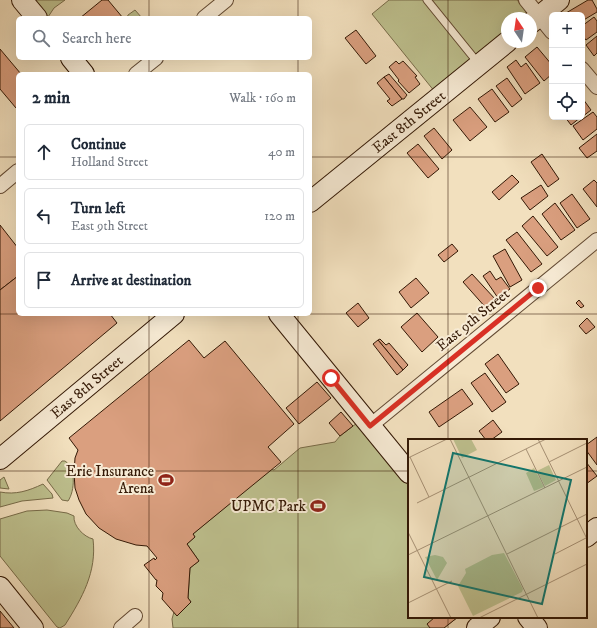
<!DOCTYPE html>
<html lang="en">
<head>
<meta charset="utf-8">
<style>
  body { margin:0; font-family:"IM FELL DW Pica",serif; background:#f6f6f7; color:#1f2937 }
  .controls { position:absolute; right:12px; top:12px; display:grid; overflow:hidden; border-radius:6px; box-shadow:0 4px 16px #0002 }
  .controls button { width:36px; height:36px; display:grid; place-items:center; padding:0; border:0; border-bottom:1px solid #e0e1e3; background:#fff; color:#1f2937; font:20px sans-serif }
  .compass { position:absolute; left:501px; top:12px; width:36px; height:36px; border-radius:50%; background:#fff; box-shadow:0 4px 16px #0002; rotate:347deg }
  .stop { position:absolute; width:12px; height:12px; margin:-9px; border:3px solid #d93025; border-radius:50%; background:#fff }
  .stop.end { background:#d93025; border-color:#fff; box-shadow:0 1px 4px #0008 }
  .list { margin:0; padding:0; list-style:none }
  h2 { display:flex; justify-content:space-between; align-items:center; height:52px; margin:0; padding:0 16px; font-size:17px }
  h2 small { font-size:13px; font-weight:400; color:#747a83 }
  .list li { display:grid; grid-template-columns:26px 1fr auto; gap:12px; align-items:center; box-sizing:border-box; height:56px; margin:0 8px 8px; padding:0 8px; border:1px solid #e0e1e3; border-radius:6px }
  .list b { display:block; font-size:15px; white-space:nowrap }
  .list p { margin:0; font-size:13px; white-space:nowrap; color:#747a83 }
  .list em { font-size:13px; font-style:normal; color:#747a83 }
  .icon { flex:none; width:22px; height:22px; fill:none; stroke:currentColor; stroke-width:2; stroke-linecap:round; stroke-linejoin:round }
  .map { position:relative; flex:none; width:597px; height:628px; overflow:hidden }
  .search { position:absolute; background:#fff; box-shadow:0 4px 16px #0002; left:16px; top:16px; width:296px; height:44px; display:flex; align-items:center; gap:10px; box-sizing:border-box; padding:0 14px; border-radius:6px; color:#747a83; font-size:15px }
  .panel { position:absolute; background:#fff; box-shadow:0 4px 16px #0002; left:16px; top:72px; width:296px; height:244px; border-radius:6px }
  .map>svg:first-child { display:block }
  .green { fill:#bec18f; stroke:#786c4a }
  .building { fill:#da9f7f; stroke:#331805 }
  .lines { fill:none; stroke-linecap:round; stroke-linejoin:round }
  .lane-casing { stroke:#634a33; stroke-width:9 }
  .street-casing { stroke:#634a33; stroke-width:16 }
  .secondary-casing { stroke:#331805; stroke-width:22 }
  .lane { stroke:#f7ebd5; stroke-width:7 }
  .street { stroke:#f7ebd5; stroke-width:14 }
  .secondary { stroke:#f7ebd5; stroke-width:20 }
  .route { stroke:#d93025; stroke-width:5 }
  .grid { fill:none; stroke:#331805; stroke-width:1; stroke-opacity:0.55 }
  .labels { text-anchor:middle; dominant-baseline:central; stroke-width:4; stroke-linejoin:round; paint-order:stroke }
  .street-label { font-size:15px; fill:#331805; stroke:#f7ebd5 }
  .poi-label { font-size:15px; fill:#331805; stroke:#f7ebd5; text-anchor:end }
  .inset-road { fill:none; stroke:#a69074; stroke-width:1 }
  .view { fill:#0f766e; fill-opacity:0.15; stroke:#0f766e; stroke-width:2 }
  .inset-edge { fill:none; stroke:#331805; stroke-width:2 }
</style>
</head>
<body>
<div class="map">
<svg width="597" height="628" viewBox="0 0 597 628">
  <rect width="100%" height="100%" fill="#f2e0be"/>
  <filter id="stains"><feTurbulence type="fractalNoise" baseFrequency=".005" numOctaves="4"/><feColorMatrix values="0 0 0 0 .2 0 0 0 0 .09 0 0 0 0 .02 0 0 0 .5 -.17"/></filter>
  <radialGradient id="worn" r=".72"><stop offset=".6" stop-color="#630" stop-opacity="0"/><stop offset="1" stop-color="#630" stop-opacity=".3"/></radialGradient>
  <g class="green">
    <polygon points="34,0 65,0 54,8 48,17"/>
    <polygon points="389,0 423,0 473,61 435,92 372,14"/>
    <path d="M431,0H517C522,6 528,10 525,18H507V33L478,57Z"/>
    <polygon points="135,10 142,18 127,18 128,15"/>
    <polygon points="357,423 409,486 409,617 458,617 444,628 173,628 172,619 174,612 177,616 191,602 188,598 190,568 199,561 187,544 195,537 193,534 271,469 274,470 300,448 335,442 340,436"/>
    <path d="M62,461H65C76,468 75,491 68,501L62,500L47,480Z"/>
    <polygon points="4,477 9,489 0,488 0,480"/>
    <path d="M43,484L52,494L53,498L22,501L0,507V492C16,495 28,491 43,484Z"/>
    <path d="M47,510L67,513L74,516C73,526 84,537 93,539C97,572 82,598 65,625L60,628L57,627L0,556V519L27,511Z"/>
  </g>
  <g class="building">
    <polygon points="102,0 108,0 123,18 80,18"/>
    <polygon points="588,0 592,0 597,9 597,12 582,21 582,15 567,15 566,13"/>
    <polygon points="594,17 597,21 597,32 586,40 582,35 582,26"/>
    <polygon points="356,30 376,56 366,64 345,38"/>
    <polygon points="597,36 597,53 594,56 586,45"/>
    <polygon points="537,47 552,65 552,74 544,81 525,57"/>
    <polygon points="0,49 21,74 18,74 18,106 16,108 0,89"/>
    <polygon points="516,60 521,67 526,63 540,83 525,94 507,67"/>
    <polygon points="396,61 399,64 403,61 417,76 415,77 420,84 409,93 398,81 399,80 389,67"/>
    <polygon points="389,74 407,95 404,99 402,99 384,77"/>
    <polygon points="384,77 402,99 392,106 387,101 390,99 377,83"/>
    <polygon points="507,78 522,99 512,107 496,86"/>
    <polygon points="492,89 509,112 495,122 478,99"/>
    <polygon points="583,99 591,110 582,117 582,100"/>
    <polygon points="470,107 487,127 470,141 453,120"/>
    <polygon points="593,112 597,117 597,129 583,140 573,126"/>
    <polygon points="565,117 581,117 571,125"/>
    <polygon points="434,128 452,150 442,159 424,136"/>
    <polygon points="597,134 597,151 587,158 579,148"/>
    <polygon points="418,144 439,169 428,178 407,153"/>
    <polygon points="542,154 559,179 548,187 531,162"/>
    <polygon points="512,175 519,182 499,200 492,192"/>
    <polygon points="594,180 597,183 597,207 583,189"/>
    <polygon points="541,185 548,196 530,210 521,198"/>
    <polygon points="572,194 590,219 577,228 560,203"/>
    <polygon points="555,203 575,230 561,240 542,214"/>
    <polygon points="533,216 558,247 547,256 522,226"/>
    <polygon points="0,225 18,248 18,276 0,290"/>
    <polygon points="517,232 542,264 531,272 506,240"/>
    <polygon points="452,244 458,251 444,262 438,255"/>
    <polygon points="505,249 522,280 510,287 493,256"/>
    <polygon points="490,271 496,280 501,277 510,289 498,298 483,276"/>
    <polygon points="472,274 496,300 487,309 463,282"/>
    <polygon points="18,276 18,314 110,314 117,323 0,421 0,290"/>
    <polygon points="416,278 429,293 411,308 399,292"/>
    <polygon points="579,300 584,306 581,308 576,303"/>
    <polygon points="358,303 369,318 358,327 346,313"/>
    <polygon points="417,313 438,337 422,352 401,327"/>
    <polygon points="587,318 595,327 586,334 579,326"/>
    <polygon points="380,339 386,345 389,343 408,365 403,370 378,340"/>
    <polygon points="189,340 204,358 225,341 294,424 268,447 281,462 193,534 195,537 187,544 199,561 190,568 188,598 191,602 177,616 162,599 163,593 156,586 157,580 156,580 144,565 154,558 155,560 157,558 147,546 136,545 116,539 99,528 86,514 79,500 75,488 74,473 75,458 78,450 69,438"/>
    <polygon points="378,340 403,370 397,375 373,344"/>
    <polygon points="498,354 519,384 506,393 485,364"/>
    <polygon points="485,373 506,402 492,412 471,383"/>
    <polygon points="317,382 331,398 299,424 286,408"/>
    <polygon points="462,389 473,404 439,427 429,412"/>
    <polygon points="341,412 353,426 340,436 329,423"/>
    <polygon points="493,420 502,432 491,440 486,440 479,431"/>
    <polygon points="597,437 597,465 586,450 586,445"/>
    <polygon points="586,462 597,476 586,484"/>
    <polygon points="0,611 14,628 0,628"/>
    <polygon points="435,617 458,617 444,628 430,628 427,624"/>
  </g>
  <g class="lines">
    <g class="lane-casing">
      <polyline id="lane" points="427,0 478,63"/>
    </g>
    <g class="street-casing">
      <g id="street">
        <polyline points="526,0 552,32"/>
        <polyline points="204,18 226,0"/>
        <polyline points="582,69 597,87"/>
        <polyline points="136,74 156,58"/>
        <polyline points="0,186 18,171"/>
        <polyline points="370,426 597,240"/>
        <polyline points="121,628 135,616"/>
      </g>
    </g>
    <g class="secondary-casing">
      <g id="secondary">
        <polyline points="22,0 37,18"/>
        <polyline points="531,23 559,0"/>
        <polyline points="71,58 84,74"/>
        <polyline points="310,202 507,42"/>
        <polyline points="279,314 409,473"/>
        <polyline points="0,459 174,314"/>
        <polyline points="586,537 597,528"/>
        <polyline points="0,587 33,628"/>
        <polyline points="528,617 537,628"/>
        <polyline points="477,628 490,617"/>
      </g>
    </g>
    <use href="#lane" class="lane"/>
    <use href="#street" class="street"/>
    <use href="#secondary" class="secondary"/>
  </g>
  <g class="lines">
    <polyline class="route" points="331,378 370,426 538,288"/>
  </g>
  <path class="grid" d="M149,0V18M298,0V18M448,0V440M149,58V74M298,58V74M0,157H18M310,157H597M0,314H18M18,314H310M149,314V628M298,314V628M310,314H597M0,471H409M586,471H597M448,617V628"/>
  <defs>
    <g id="stadium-bare" transform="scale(1.2)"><path d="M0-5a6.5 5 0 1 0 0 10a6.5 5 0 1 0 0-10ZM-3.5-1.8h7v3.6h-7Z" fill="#8f2418" stroke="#f7ebd5" stroke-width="2.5" paint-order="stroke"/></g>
  </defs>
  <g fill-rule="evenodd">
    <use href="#stadium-bare" x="166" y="480"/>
    <use href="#stadium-bare" x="318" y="506"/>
  </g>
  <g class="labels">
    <g class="street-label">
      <text transform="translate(409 122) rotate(-39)">East 8th Street</text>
      <text transform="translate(473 320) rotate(-39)">East 9th Street</text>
      <text transform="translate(87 387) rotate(-40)">East 8th Street</text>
    </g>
    <g class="poi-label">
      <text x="154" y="471">Erie Insurance<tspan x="154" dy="17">Arena</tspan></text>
      <text x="306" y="506">UPMC Park</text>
    </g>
  </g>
  <g transform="translate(408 439)">
    <rect width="179" height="179" fill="#f2e0be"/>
    <path d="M45,0H63L69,11L54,19ZM141,26L148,41L137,47L129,32ZM126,29L136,48L126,52L118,34ZM96,114L115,150L114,153L65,177L50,147L58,134L57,130L84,116ZM27,116L35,118L39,124L29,141L17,118Z" fill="#bec18f"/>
    <path class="inset-road" d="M42,0L130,179M130,0L179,100M118,10L137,49M2,18L21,58M0,19L39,0M141,23L179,4M9,64L138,0M0,93L43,179M99,115L179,75M147,115L178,99M0,116L179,28M0,164L44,142M71,179L179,125"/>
    <path class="view" d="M45,14L163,41L134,165L16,138Z"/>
    <rect width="179" height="179" class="inset-edge"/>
  </g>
  <rect width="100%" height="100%" filter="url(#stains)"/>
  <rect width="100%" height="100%" fill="url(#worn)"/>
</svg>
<div class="controls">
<button>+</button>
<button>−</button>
<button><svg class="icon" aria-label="locate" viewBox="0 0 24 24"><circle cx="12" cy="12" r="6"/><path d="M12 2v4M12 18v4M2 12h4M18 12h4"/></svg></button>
</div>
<svg class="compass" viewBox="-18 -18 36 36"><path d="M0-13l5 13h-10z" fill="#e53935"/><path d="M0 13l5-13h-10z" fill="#747a83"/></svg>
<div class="stop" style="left:331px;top:378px"></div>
<div class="stop end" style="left:538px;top:288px"></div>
<div class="search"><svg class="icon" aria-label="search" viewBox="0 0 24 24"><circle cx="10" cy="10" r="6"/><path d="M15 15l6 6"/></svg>Search here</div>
<section class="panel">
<h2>2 min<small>Walk · 160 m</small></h2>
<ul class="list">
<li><svg class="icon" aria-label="ahead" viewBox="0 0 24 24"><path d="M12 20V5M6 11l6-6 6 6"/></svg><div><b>Continue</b><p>Holland Street</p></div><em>40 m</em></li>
<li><svg class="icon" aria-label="left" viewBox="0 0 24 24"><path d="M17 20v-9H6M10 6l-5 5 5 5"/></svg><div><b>Turn left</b><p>East 9th Street</p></div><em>120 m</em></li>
<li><svg class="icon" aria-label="arrive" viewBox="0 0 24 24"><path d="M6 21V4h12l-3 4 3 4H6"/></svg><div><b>Arrive at destination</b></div></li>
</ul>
</section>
</div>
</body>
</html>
